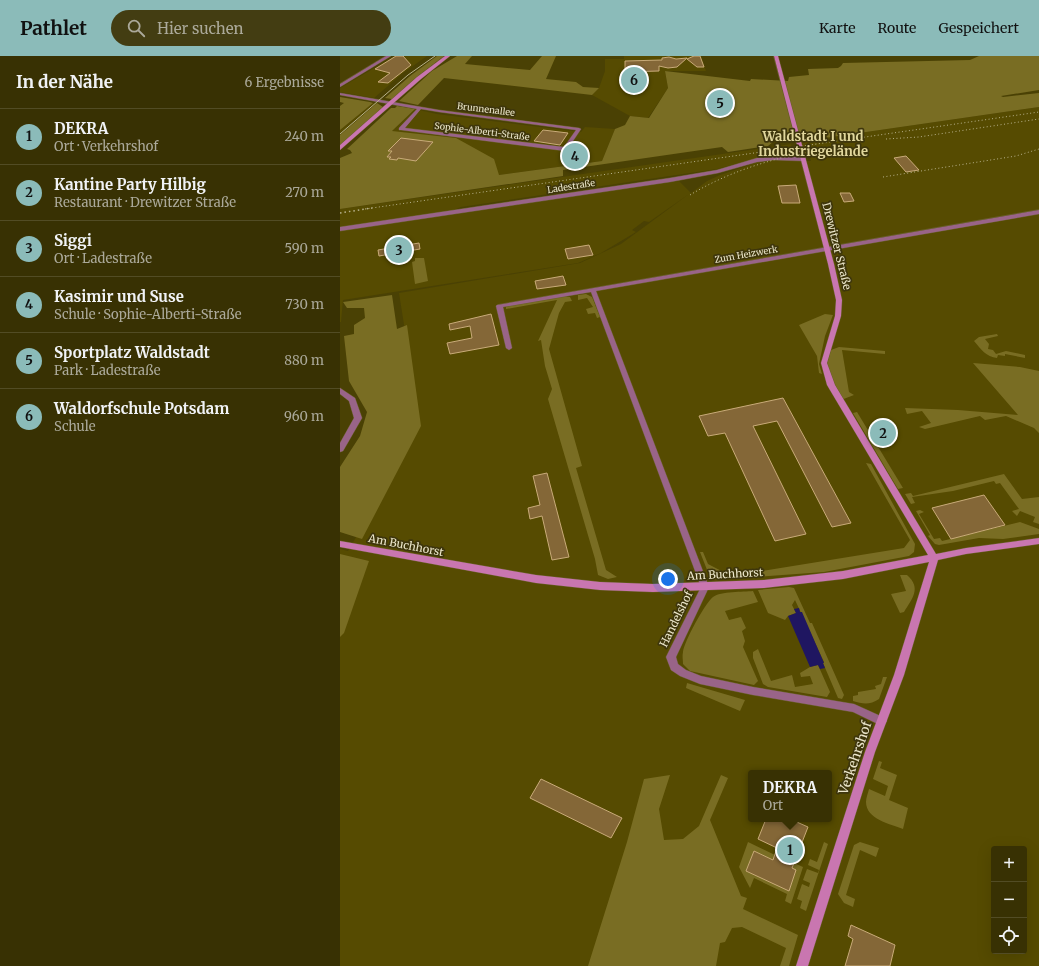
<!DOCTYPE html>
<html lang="de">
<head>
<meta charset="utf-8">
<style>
  body { margin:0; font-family:Merriweather,serif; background:#433d12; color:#f1f3f6 }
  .controls { position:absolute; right:12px; bottom:12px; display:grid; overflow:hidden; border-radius:4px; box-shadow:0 4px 16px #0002 }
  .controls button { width:36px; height:36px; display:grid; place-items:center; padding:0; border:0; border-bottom:1px solid #524c25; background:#383103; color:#f1f3f6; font:20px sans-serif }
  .you { position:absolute; left:328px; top:523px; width:14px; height:14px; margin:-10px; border:3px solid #fff; border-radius:50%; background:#1a73e8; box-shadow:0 0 0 6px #1a73e833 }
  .badge { display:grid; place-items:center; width:26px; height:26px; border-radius:50%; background:#8bbbb9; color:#111; font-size:13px; font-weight:700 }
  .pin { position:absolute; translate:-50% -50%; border:2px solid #fff; box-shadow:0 1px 4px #0006 }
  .popup { position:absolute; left:408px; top:714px; width:84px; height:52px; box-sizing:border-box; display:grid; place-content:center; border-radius:4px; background:#383103; filter:drop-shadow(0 1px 3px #0005); font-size:13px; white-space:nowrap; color:#aba99a }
  .popup b { font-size:15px; color:#f1f3f6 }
  .popup::after { content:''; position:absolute; left:50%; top:100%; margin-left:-8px; border:8px solid transparent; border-top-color:#383103 }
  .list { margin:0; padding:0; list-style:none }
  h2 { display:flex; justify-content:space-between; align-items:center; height:52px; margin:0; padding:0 16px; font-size:17px }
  h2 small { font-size:13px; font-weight:400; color:#aba99a }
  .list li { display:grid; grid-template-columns:26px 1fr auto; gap:12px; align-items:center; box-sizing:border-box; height:56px; padding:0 16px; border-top:1px solid #524c25 }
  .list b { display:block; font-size:15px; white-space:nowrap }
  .list p { margin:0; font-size:13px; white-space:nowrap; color:#aba99a }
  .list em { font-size:13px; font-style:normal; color:#aba99a }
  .icon { flex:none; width:22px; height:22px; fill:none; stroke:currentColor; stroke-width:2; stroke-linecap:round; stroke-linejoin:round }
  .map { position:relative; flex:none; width:699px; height:910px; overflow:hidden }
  header { display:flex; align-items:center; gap:24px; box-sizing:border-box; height:56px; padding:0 20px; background:#8bbbb9; color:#111 }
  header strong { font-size:19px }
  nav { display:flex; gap:22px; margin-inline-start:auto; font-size:14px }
  .search { width:280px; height:36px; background:#433d12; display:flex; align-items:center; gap:10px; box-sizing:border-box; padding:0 14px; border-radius:22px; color:#aba99a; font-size:15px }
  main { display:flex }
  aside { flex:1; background:#383103 }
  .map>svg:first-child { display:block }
  .built { fill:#564b01; fill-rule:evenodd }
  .green { fill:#796d23 }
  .water { fill:#1f1661 }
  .building { fill:#846737; stroke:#c9ab79 }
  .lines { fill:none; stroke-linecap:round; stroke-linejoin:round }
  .street-casing { stroke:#675f28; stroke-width:1 }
  .secondary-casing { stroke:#675f28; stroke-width:1 }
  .street { fill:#996488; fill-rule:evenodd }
  .secondary { fill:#c976b0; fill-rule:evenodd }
  .tram { stroke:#b9b38d; stroke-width:1 }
  .rail-far1 { stroke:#b9b38d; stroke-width:1; stroke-dasharray:1 2.5; stroke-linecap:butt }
  .rail { stroke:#b9b38d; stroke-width:1.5; stroke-dasharray:1.5 3; stroke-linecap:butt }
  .labels { text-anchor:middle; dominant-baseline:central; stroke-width:3.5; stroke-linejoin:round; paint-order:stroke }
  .far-street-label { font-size:9px; fill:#ebe6ca; stroke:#3e360c }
  .street-label { font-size:11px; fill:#ebe6ca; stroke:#3e360c }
  .far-district-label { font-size:13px; font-weight:bold; fill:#e1d79d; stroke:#3e360c }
  .near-street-label { font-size:13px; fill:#ebe6ca; stroke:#3e360c }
</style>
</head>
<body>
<header>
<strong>Pathlet</strong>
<div class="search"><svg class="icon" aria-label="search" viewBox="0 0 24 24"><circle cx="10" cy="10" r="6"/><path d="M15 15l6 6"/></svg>Hier suchen</div>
<nav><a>Karte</a><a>Route</a><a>Gespeichert</a></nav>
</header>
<main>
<aside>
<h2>In der Nähe<small>6 Ergebnisse</small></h2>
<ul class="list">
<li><span class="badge">1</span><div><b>DEKRA</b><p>Ort · Verkehrshof</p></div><em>240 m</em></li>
<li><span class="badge">2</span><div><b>Kantine Party Hilbig</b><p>Restaurant · Drewitzer Straße</p></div><em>270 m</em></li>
<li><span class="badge">3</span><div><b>Siggi</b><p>Ort · Ladestraße</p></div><em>590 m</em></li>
<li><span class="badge">4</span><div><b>Kasimir und Suse</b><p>Schule · Sophie-Alberti-Straße</p></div><em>730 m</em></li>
<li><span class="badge">5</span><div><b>Sportplatz Waldstadt</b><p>Park · Ladestraße</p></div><em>880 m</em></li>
<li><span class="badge">6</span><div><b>Waldorfschule Potsdam</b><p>Schule</p></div><em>960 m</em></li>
</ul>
</aside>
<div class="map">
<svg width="699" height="910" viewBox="0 0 699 910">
  <rect width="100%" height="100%" fill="#4a4104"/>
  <g class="built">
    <polygon points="55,0 87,0 63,17 34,42 0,36 0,32"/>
    <polygon points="284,0 361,0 366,15 325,15 328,32 308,62 290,60 252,39 259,32 265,15 265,3 284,3"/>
    <polygon points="33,47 37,47 0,79 0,74"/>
    <path d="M699,51V910H0V493L8,495L80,370L59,237L240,207L281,188L349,138L309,166L304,165L292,174L296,176L261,197L238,207L3,244L1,266H0V175L339,125L351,137L367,125L380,119L418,106L435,104L471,105L470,102L474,99L466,100L462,87L464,85ZM411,717H489V763H411ZM654,793H684V895H654Z"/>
    <polygon points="75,53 97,58 241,76 245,71 275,73 262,105 159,119 52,75"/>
    <polygon points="451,88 455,101 418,102 377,113 121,151 109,156 0,173 0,153"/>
  </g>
  <g class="green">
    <polygon points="97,0 104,0 78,20 52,43 45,42 70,20"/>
    <polygon points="117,0 132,0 125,8 190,14 202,0 216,0 206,23 236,26 243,31 259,32 252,39 104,22 78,49 59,45 92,15"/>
    <polygon points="639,0 699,0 699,34 661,40 663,41 699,37 699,51 464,85 462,85 462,77 440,80 428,90 388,96 382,91 223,114 223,120 0,153 0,102 12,97 10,94 7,93 51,52 55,52 57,50 75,53 52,75 116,82 154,103 159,119 262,105 275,73 285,69 290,60 309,62 328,32 325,15 410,25 411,23 448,25 449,21 469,19 468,13 498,12 501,10 503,7 630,4"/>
    <polygon points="0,41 30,46 33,47 0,74 0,50 4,47 0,46"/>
    <polygon points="37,47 43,51 0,89 0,79"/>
    <polygon points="75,202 84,202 88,225 75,228 72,206 75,205"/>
    <polygon points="246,238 252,241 260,261 257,262 255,257 248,258 246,253 253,251 247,242 238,244 238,239"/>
    <polygon points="52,239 57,273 67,269 81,370 22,483 0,476 0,411 20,380 27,356 9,325 4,280 14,278 14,269 25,262 24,252 7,252 3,246"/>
    <polygon points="222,240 230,241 232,245 225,246 219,257 209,293 242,410 236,412 266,514 277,521 268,523 258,519 255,503 208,343 212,333 205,310 201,284 198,285 217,244 166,253 166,250"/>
    <polygon points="485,258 493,259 485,280 479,308 482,318 479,317 477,300 459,269"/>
    <path d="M657,278L658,280L645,283L649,288L648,293L653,294L656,298L666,295L685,299V302L665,298V300L658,299L657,302C646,301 641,293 634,285L639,281Z"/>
    <polygon points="499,291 545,295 545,298 502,294 509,336 514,339 501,344 493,329 487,307 491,294"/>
    <polygon points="633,307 680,311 699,315 699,377 694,372 666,360 645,364 640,360 585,373 579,371 591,367 582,355 567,358 565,352 618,354 678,359"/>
    <polygon points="517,356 563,432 558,433 513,357"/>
    <polygon points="526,407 531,408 575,488 574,496 569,500 484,516 371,524 360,496 363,496 368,508 391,520 564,492 570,484"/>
    <polygon points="664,418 682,443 699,441 699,468 693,466 695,461 680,455 677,460 672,455 679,453 660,427 656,428 654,425 613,435 572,441 575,447 571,448 565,438 571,437 573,440"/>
    <polygon points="580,454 584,456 579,458 594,483 600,482 602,485 680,466 699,473 699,478 663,483 639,482 599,489 595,488 588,480 590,479 576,455"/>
    <polygon points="0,498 29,505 4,577 0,581"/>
    <path d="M560,519H567C582,532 572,543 564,556L560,557L551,538L566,535Z"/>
    <polygon points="449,531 454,532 470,567 472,567 504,639 502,643 498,642 483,607 484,606 455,544 452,549 456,557 448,560 445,564 428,557 418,534"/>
    <path d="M413,535L418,546L385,555L389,564L401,561L406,572L402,575L405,585L403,591L418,625L414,629L350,615L343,608C343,604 342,600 343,596C344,586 365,547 373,541C381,535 403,536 413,535Z"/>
    <polygon points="418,593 431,625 452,619 455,631 473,628 470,620 461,621 460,617 470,611 478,609 490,636 487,641 428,631 423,628 413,602 413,596"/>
    <path d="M543,621H547L539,643C530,649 523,648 513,645V640L518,639V636L536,633L535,630L541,628Z"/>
    <polygon points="347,627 405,644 400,655 346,632"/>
    <path d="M539,705L542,706L540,712L557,719L549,744L568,752L563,773C550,768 526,763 526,746C526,742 528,737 529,733L545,740L548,730L533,723Z"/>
    <polygon points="330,719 319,753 324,784 343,783 359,770 381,719 388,722 370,764 401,840 407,842 403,853 458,879 449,910 440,910 446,892 402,871 392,872 385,886 380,887 376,910 248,910 287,786 304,723"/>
    <polygon points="408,786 435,799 436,805 414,795 406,815 447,810 454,807 463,811 451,848 445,845 447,838 414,822 410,832 399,811"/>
    <polygon points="484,786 488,788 466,855 460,852 462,845 457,843 462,828 469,831 470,827 463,824 467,813 478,817 479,814 468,809 470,803 477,806"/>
    <polygon points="520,786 539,792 536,801 520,794 506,839 515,843 513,851 504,847 498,838 514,789"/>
  </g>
  <polygon class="water" points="459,552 460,556 462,556 484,607 483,607 485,612 480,613 478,609 470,611 448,560 456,557 454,553"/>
  <g class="building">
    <polygon points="56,0 63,0 71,9 48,27 38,26 50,17 35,13"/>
    <polygon points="354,0 360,0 364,11 357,11 347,3"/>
    <polygon points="329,1 336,3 347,2 337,11 328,12 319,10 319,15 285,16 285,5 322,4 322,2"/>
    <polygon points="203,74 228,77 220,89 194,85"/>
    <polygon points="61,82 93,86 76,105 58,102 57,104 49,103 51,101 47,101 52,95 48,95"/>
    <polygon points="566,100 579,114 566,116 554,102"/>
    <polygon points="456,129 460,147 442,147 438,130"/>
    <polygon points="500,137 510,137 514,145 504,146"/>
    <polygon points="79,187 80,193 39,200 38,194"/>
    <polygon points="249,189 253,199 228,203 225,193"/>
    <polygon points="223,220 226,229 197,233 195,225"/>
    <polygon points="151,258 159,289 110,298 107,287 132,282 130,270 110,274 109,268"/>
    <polygon points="443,342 511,467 492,471 437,365 413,370 466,478 435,485 385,377 368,380 359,360"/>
    <polygon points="207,417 229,501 212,504 202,460 190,463 188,452 200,449 193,420"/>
    <polygon points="644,439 665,469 611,483 592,452"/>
    <polygon points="201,723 282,762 271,782 190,742"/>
    <polygon points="426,763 450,763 468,771 452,812 456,814 449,835 406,815 414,795 433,804 437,792 418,783"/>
    <polygon points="511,869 555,889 550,910 505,910 513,883 508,880"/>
  </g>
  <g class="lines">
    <g class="street-casing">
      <g id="street">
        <polygon points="46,0 51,0 0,31 0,28"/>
        <path d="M0,37L99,54L239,72L241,73L227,94L225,95L61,74H59V72L77,53L0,39ZM81,53L99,56L236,74L224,91L65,72Z"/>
        <polygon points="433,100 463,101 466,103 463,105 433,104 417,106 378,117 330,126 0,175 0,171 330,122 377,114 417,102"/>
        <polygon points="699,154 699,158 256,235 369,531 336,601 338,608 346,614 361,620 413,631 514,648 545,662 547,665 545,668 542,670 513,656 413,639 360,628 340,620 331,614 326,601 361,531 251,236 163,251 172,292 169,294 166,292 156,250 157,249"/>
        <polygon points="0,332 15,342 22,362 3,395 0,396 0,387 14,362 9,345 0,338"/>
      </g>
    </g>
    <g class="secondary-casing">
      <g id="secondary">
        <polygon points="105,0 110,0 81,23 0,94 0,89 77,21"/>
        <polygon points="434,0 438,0 494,208 502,244 501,260 487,307 495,329 596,498 626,492 699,482 699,488 626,498 598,504 564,619 535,696 468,910 456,910 525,696 554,619 589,506 503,523 424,532 313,536 260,534 196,527 0,491 0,485 196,519 260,526 313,528 424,524 503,515 588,499 487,329 481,307 495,260 496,244 488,208"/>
      </g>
    </g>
    <use href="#street" class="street"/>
    <use href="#secondary" class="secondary"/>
    <polyline class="tram" points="0,78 68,19 95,0"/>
    <g class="rail-far1">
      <polyline points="546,83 579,81 699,63"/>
      <polyline points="543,121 676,100 699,93"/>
      <path d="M350,139C398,110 450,98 505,89"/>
      <polyline points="25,153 699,56"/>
    </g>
    <polyline class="rail" points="0,157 32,152"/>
  </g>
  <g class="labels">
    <g class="far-street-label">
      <text transform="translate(146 53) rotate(7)">Brunnenallee</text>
      <text transform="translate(142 75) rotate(7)">Sophie-Alberti-Straße</text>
      <text transform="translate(231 130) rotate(-9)">Ladestraße</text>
      <text transform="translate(406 198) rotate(-10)">Zum Heizwerk</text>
    </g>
    <g class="street-label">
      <text transform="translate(497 190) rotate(76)">Drewitzer Straße</text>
      <text transform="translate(66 489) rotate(11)">Am Buchhorst</text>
      <text transform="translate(385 518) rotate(-3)">Am Buchhorst</text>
      <text transform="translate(336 563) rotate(-64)">Handelshof</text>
    </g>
    <g class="far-district-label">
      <text x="473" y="80">Waldstadt I und<tspan x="473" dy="15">Industriegelände</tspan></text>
    </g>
    <g class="near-street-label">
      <text transform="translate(515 702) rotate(-71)">Verkehrshof</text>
    </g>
  </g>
</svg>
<div class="controls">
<button>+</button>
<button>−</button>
<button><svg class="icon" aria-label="locate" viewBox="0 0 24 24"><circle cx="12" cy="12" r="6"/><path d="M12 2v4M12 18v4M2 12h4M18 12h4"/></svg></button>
</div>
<div class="you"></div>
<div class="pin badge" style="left:450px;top:794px">1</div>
<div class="popup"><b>DEKRA</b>Ort</div>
<div class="pin badge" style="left:543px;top:377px">2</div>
<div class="pin badge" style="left:59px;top:194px">3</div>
<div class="pin badge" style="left:235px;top:100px">4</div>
<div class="pin badge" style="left:380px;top:47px">5</div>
<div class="pin badge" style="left:294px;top:24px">6</div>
</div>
</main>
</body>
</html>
